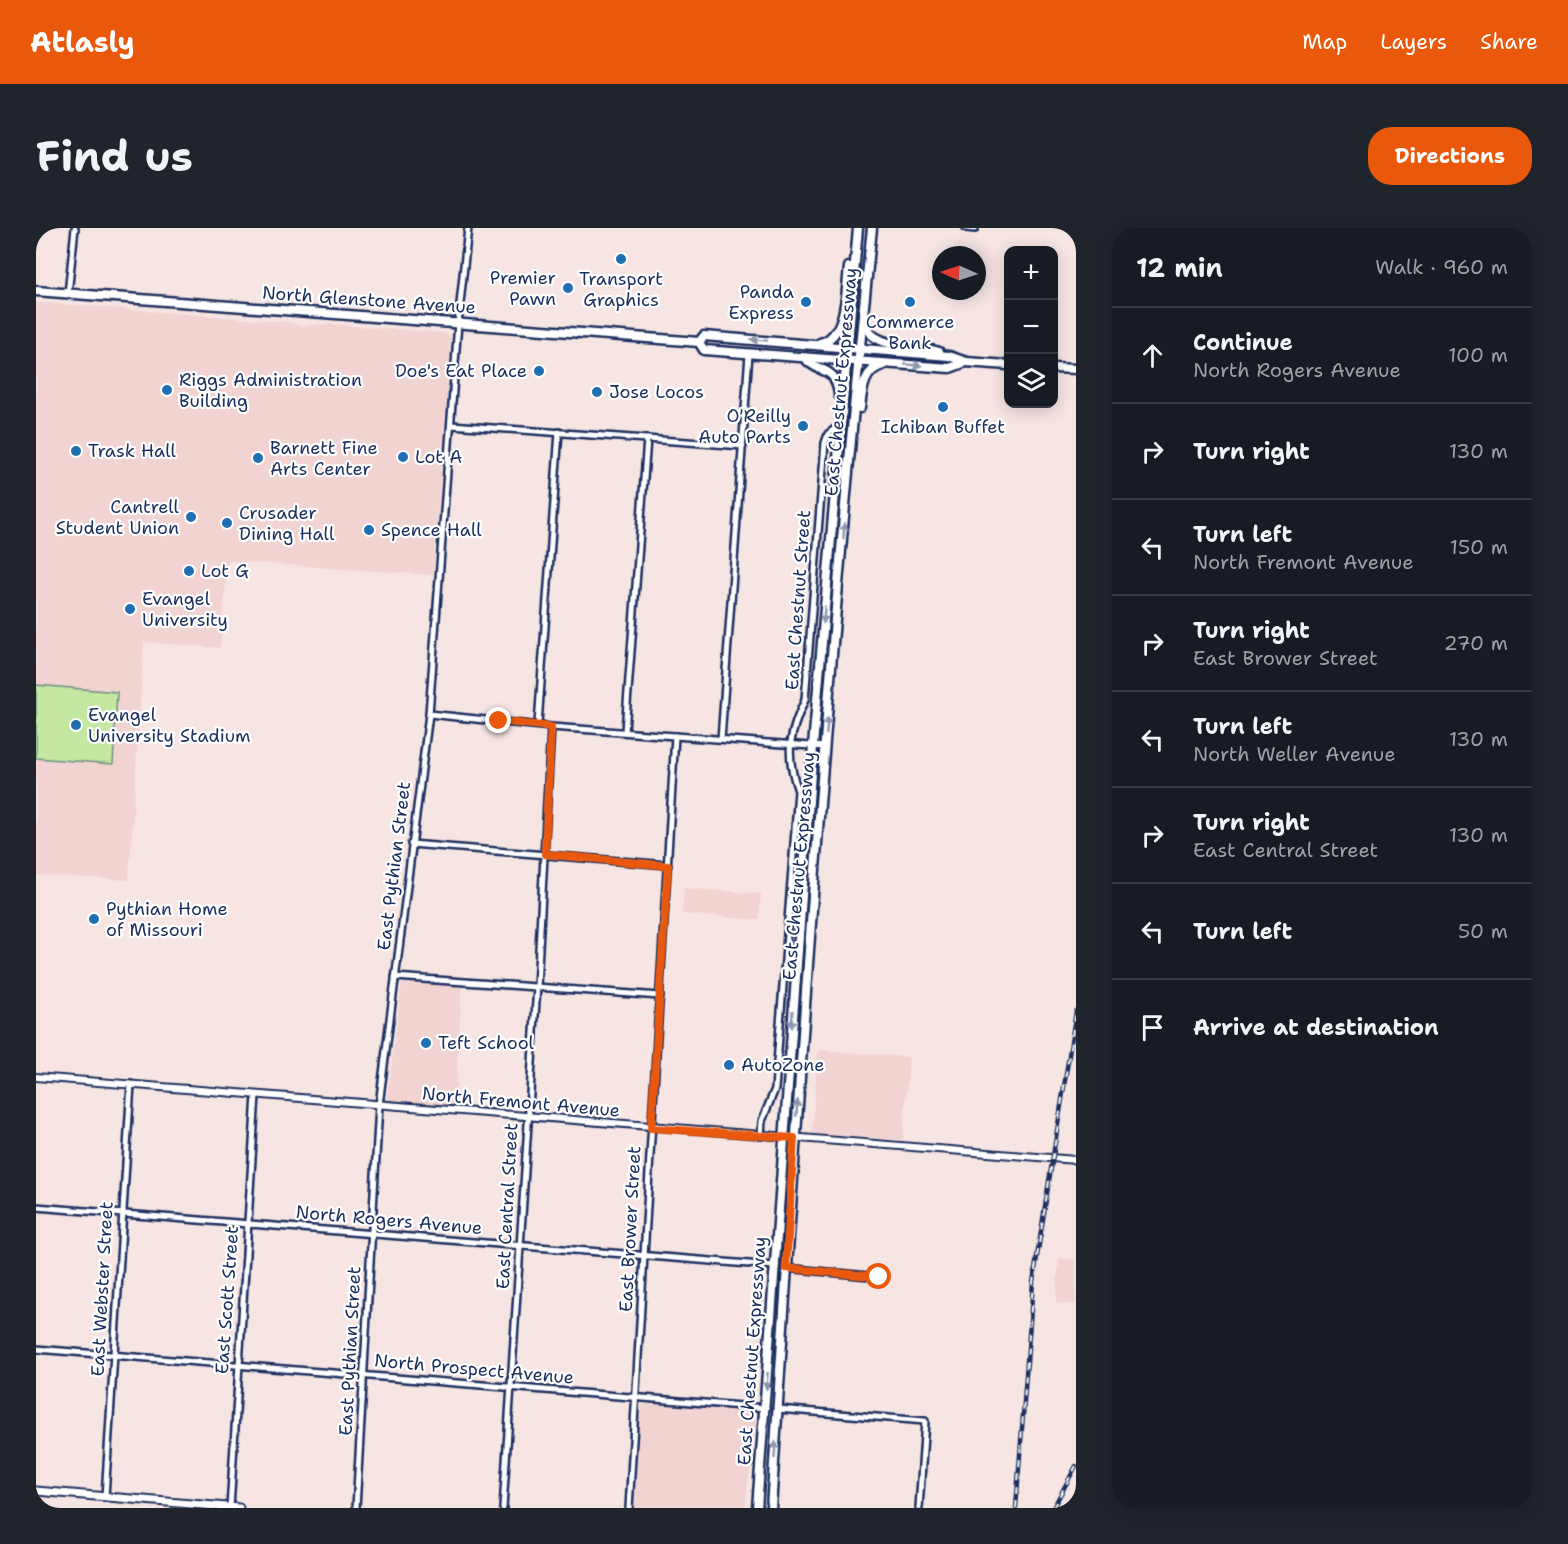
<!DOCTYPE html>
<html lang="en">
<head>
<meta charset="utf-8">
<style>
  body { margin:0; font-family:"Shantell Sans",sans-serif; background:#20242c; color:#f1f3f6 }
  .controls { position:absolute; right:18px; top:18px; display:grid; overflow:hidden; border-radius:12px; box-shadow:0 3px 15px #0003 }
  .controls button { width:54px; height:54px; display:grid; place-items:center; padding:0; border:0; border-bottom:2px solid #363941; background:#171b24; color:#f1f3f6; font:30px sans-serif }
  .compass { position:absolute; left:896px; top:18px; width:54px; height:54px; border-radius:50%; background:#171b24; box-shadow:0 3px 15px #0003; rotate:273deg }
  .stop { position:absolute; width:18px; height:18px; margin:-14px; border:4px solid #ea580c; border-radius:50%; background:#fff }
  .stop.end { background:#ea580c; border-color:#fff; box-shadow:0 2px 6px #0008 }
  .list { margin:0; padding:0; list-style:none }
  h2 { display:flex; justify-content:space-between; align-items:center; height:78px; margin:0; padding:0 24px; font-size:26px }
  h2 small { font-size:20px; font-weight:400; color:#9ea1a6 }
  .list li { display:grid; grid-template-columns:39px 1fr auto; gap:18px; align-items:center; box-sizing:border-box; height:96px; padding:0 24px; border-top:2px solid #363941 }
  .list b { display:block; font-size:22px; white-space:nowrap }
  .list p { margin:0; font-size:20px; white-space:nowrap; color:#9ea1a6 }
  .list em { font-size:20px; font-style:normal; color:#9ea1a6 }
  .icon { flex:none; width:33px; height:33px; fill:none; stroke:currentColor; stroke-width:2; stroke-linecap:round; stroke-linejoin:round }
  .map { position:relative; flex:none; width:1040px; height:1280px; overflow:hidden; border-radius:24px }
  header { display:flex; align-items:center; gap:36px; box-sizing:border-box; height:84px; padding:0 30px; background:#ea580c; color:#fff }
  header strong { font-size:28px }
  nav { display:flex; gap:33px; margin-inline-start:auto; font-size:21px }
  .intro { display:flex; align-items:center; justify-content:space-between; box-sizing:border-box; height:144px; padding:0 36px }
  h1 { margin:0; font-size:42px }
  .button { padding:15px 27px; border-radius:24px; background:#ea580c; color:#fff; font-size:21px; font-weight:700 }
  main { display:flex; gap:36px; padding:0 36px }
  aside { flex:1; background:#171b24; border-radius:24px; box-shadow:0 3px 15px #0003 }
  .map>svg:first-child { display:block }
  .built { fill:#f1d3d1 }
  .green { fill:#c5e8a1; stroke:#708c80; stroke-width:1.5 }
  .lines { fill:none; stroke-linecap:round; stroke-linejoin:round }
  .minor-casing { stroke:#1b2f5e; stroke-width:10 }
  .tertiary-casing { stroke:#1b2f5e; stroke-width:10 }
  .secondary-casing { stroke:#1b2f5e; stroke-width:11 }
  .primary-casing { stroke:#1b2f5e; stroke-width:13 }
  .minor { stroke:#fff; stroke-width:5 }
  .tertiary { stroke:#fff; stroke-width:6 }
  .secondary { stroke:#fff; stroke-width:7 }
  .primary { stroke:#fff; stroke-width:8 }
  .rail-casing { stroke:#1b2f5e; stroke-width:4.5 }
  .rail { stroke:#fff; stroke-width:2; stroke-dasharray:7; stroke-linecap:butt }
  .oneway { fill:#8d97ae }
  .route { stroke:#ea580c; stroke-width:8 }
  .poi-dot { fill:#1f6fb2; stroke:#fff; stroke-width:2 }
  .labels { text-anchor:middle; dominant-baseline:central; stroke-width:4.5; stroke-linejoin:round; paint-order:stroke }
  .poi-label { font-size:18px; fill:#1b2f5e; stroke:#fff; text-anchor:start }
  .street-label { font-size:18px; fill:#1b2f5e; stroke:#fff }
</style>
</head>
<body>
<header>
<strong>Atlasly</strong>
<nav><a>Map</a><a>Layers</a><a>Share</a></nav>
</header>
<div class="intro"><h1>Find us</h1><a class="button">Directions</a></div>
<main>
<div class="map">
<svg width="1040" height="1280" viewBox="0 0 1040 1280">
  <rect width="100%" height="100%" fill="#f7e5e4"/>
  <filter id="ink" filterUnits="userSpaceOnUse"><feTurbulence type="fractalNoise" baseFrequency=".0167" numOctaves="2"/><feDisplacementMap in="SourceGraphic" scale="12" xChannelSelector="R" yChannelSelector="G"/><feConvolveMatrix kernelMatrix="1 2 1 2 8 2 1 2 1" color-interpolation-filters="sRGB"/></filter>
  <g filter="url(#ink)">
    <g class="built">
      <polygon points="0,74 253,94 266,98 293,96 409,105 415,108 397,347 192,333 184,420 108,414 93,652 0,647"/>
      <polygon points="648,660 725,666 723,692 646,686"/>
      <polygon points="366,754 426,758 419,877 351,872"/>
      <polygon points="782,822 873,829 867,912 776,906"/>
      <polygon points="1023,1030 1040,1032 1040,1077 1020,1075"/>
      <polygon points="613,1175 717,1185 720,1196 709,1280 598,1280 604,1183 605,1178"/>
    </g>
    <polygon class="green" points="0,457 81,464 77,536 0,530"/>
    <g class="lines">
      <g class="minor-casing">
        <g id="minor">
          <polyline points="930,0 939,1"/>
          <polyline points="32,66 39,0"/>
          <polyline points="415,197 707,218"/>
          <polyline points="393,486 515,499 789,519"/>
          <polyline points="502,496 523,204"/>
          <polyline points="589,503 611,211"/>
          <polyline points="685,511 713,126"/>
          <polyline points="375,616 632,637"/>
          <polyline points="359,749 624,768"/>
          <path d="M725,908L726,893L739,861L762,563C749,526 753,506 769,472L789,215L792,206L804,197"/>
          <polyline points="0,979 739,1038"/>
          <polyline points="750,1040 843,1049"/>
          <polyline points="0,1121 730,1180"/>
          <polyline points="742,1181 889,1193 883,1280"/>
          <polyline points="69,1269 95,856"/>
          <polyline points="194,1280 220,867"/>
          <polyline points="320,1280 343,877 393,486 422,95 432,0"/>
          <polyline points="467,1280 501,758 515,499"/>
          <polyline points="593,1280 639,508"/>
        </g>
      </g>
      <g class="tertiary-casing">
        <polyline id="tertiary" points="0,849 1040,932"/>
      </g>
      <g class="secondary-casing">
        <polyline id="secondary" points="0,1263 203,1280"/>
      </g>
      <g class="primary-casing">
        <g id="primary">
          <polyline points="0,63 663,114"/>
          <path d="M828,94C835,122 880,116 903,124"/>
          <polyline points="663,114 668,108 913,128 930,134 972,137"/>
          <polyline points="663,114 668,122 914,140 930,134"/>
          <path d="M784,115C812,108 810,62 813,39"/>
          <path d="M769,130C784,148 799,135 803,167"/>
          <polyline points="1017,140 1040,141"/>
          <path d="M824,180C826,163 827,142 847,137"/>
          <polyline points="721,1280 777,518 822,0"/>
          <path d="M735,1280C763,853 791,426 836,0"/>
        </g>
      </g>
      <use href="#minor" class="minor"/>
      <use href="#tertiary" class="tertiary"/>
      <use href="#secondary" class="secondary"/>
      <use href="#primary" class="primary"/>
      <g class="rail-casing">
        <g id="rail">
          <polyline points="980,1280 997,1054 1040,783"/>
          <polyline points="1017,1280 1040,1238"/>
        </g>
      </g>
      <use href="#rail" class="rail"/>
    </g>
    <defs><path id="oneway-solid" d="M-6-.8H1V-3.2L6.5 0L1 3.2V.8H-6Z" transform="scale(1.5)"/></defs>
    <g class="oneway">
      <use href="#oneway-solid" transform="translate(723 112) rotate(-176)"/>
      <use href="#oneway-solid" transform="translate(877 137) rotate(4)"/>
      <use href="#oneway-solid" transform="translate(808 303) rotate(-85)"/>
      <use href="#oneway-solid" transform="translate(788 387) rotate(95)"/>
      <use href="#oneway-solid" transform="translate(791 498) rotate(-85)"/>
      <use href="#oneway-solid" transform="translate(756 791) rotate(94)"/>
      <use href="#oneway-solid" transform="translate(761 880) rotate(-85)"/>
      <use href="#oneway-solid" transform="translate(731 1153) rotate(94)"/>
      <use href="#oneway-solid" transform="translate(739 1222) rotate(-86)"/>
    </g>
  </g>
  <g class="lines" filter="url(#ink)">
    <polyline class="route" points="463,493 515,499 509,626 632,638 615,900 758,910 750,1040 843,1049"/>
  </g>
  <g class="poi-dot">
    <circle cx="585" cy="31" r="6"/>
    <circle cx="532" cy="60" r="6"/>
    <circle cx="770" cy="74" r="6"/>
    <circle cx="874" cy="74" r="6"/>
    <circle cx="503" cy="143" r="6"/>
    <circle cx="131" cy="162" r="6"/>
    <circle cx="561" cy="164" r="6"/>
    <circle cx="907" cy="179" r="6"/>
    <circle cx="767" cy="198" r="6"/>
    <circle cx="40" cy="223" r="6"/>
    <circle cx="367" cy="229" r="6"/>
    <circle cx="222" cy="230" r="6"/>
    <circle cx="155" cy="289" r="6"/>
    <circle cx="191" cy="295" r="6"/>
    <circle cx="333" cy="302" r="6"/>
    <circle cx="153" cy="343" r="6"/>
    <circle cx="94" cy="381" r="6"/>
    <circle cx="40" cy="497" r="6"/>
    <circle cx="58" cy="691" r="6"/>
    <circle cx="390" cy="815" r="6"/>
    <circle cx="693" cy="837" r="6"/>
  </g>
  <g class="labels">
    <g class="poi-label">
      <text x="520" y="50" text-anchor="end">Premier<tspan x="520" dy="21">Pawn</tspan></text>
      <text x="585" y="51" text-anchor="middle">Transport<tspan x="585" dy="21">Graphics</tspan></text>
      <text x="758" y="64" text-anchor="end">Panda<tspan x="758" dy="21">Express</tspan></text>
      <text x="874" y="94" text-anchor="middle">Commerce<tspan x="874" dy="21">Bank</tspan></text>
      <text x="491" y="143" text-anchor="end">Doe's Eat Place</text>
      <text x="143" y="152">Riggs Administration<tspan x="143" dy="21">Building</tspan></text>
      <text x="573" y="164">Jose Locos</text>
      <text x="755" y="188" text-anchor="end">O'Reilly<tspan x="755" dy="21">Auto Parts</tspan></text>
      <text x="907" y="199" text-anchor="middle">Ichiban Buffet</text>
      <text x="234" y="220">Barnett Fine<tspan x="234" dy="21">Arts Center</tspan></text>
      <text x="52" y="223">Trask Hall</text>
      <text x="379" y="229">Lot A</text>
      <text x="143" y="279" text-anchor="end">Cantrell<tspan x="143" dy="21">Student Union</tspan></text>
      <text x="203" y="285">Crusader<tspan x="203" dy="21">Dining Hall</tspan></text>
      <text x="345" y="302">Spence Hall</text>
      <text x="165" y="343">Lot G</text>
      <text x="106" y="371">Evangel<tspan x="106" dy="21">University</tspan></text>
      <text x="52" y="487">Evangel<tspan x="52" dy="21">University Stadium</tspan></text>
      <text x="70" y="681">Pythian Home<tspan x="70" dy="21">of Missouri</tspan></text>
      <text x="402" y="815">Teft School</text>
      <text x="705" y="837">AutoZone</text>
    </g>
    <g class="street-label">
      <text transform="translate(333 72) rotate(4)">North Glenstone Avenue</text>
      <text transform="translate(805 154) rotate(-85)">East Chestnut Expressway</text>
      <text transform="translate(762 372) rotate(-86)">East Chestnut Street</text>
      <text transform="translate(358 638) rotate(-83)">East Pythian Street</text>
      <text transform="translate(763 638) rotate(-85)">East Chestnut Expressway</text>
      <text transform="translate(485 874) rotate(5)">North Fremont Avenue</text>
      <text transform="translate(471 978) rotate(-87)">East Central Street</text>
      <text transform="translate(353 992) rotate(5)">North Rogers Avenue</text>
      <text transform="translate(594 1001) rotate(-87)">East Brower Street</text>
      <text transform="translate(66 1061) rotate(-87)">East Webster Street</text>
      <text transform="translate(191 1072) rotate(-86)">East Scott Street</text>
      <text transform="translate(314 1123) rotate(-87)">East Pythian Street</text>
      <text transform="translate(716 1123) rotate(-86)">East Chestnut Expressway</text>
      <text transform="translate(438 1141) rotate(5)">North Prospect Avenue</text>
    </g>
  </g>
</svg>
<div class="controls">
<button>+</button>
<button>−</button>
<button><svg class="icon" aria-label="layers" viewBox="0 0 24 24"><path d="M12 4l9 5-9 5-9-5zM3 14l9 5 9-5"/></svg></button>
</div>
<svg class="compass" viewBox="-18 -18 36 36"><path d="M0-13l5 13h-10z" fill="#e53935"/><path d="M0 13l5-13h-10z" fill="#9ea1a6"/></svg>
<div class="stop" style="left:843px;top:1049px"></div>
<div class="stop end" style="left:463px;top:493px"></div>
</div>
<aside>
<h2>12 min<small>Walk · 960 m</small></h2>
<ul class="list">
<li><svg class="icon" aria-label="ahead" viewBox="0 0 24 24"><path d="M12 20V5M6 11l6-6 6 6"/></svg><div><b>Continue</b><p>North Rogers Avenue</p></div><em>100 m</em></li>
<li><svg class="icon" aria-label="right" viewBox="0 0 24 24"><path d="M7 20v-9h11M14 6l5 5-5 5"/></svg><div><b>Turn right</b></div><em>130 m</em></li>
<li><svg class="icon" aria-label="left" viewBox="0 0 24 24"><path d="M17 20v-9H6M10 6l-5 5 5 5"/></svg><div><b>Turn left</b><p>North Fremont Avenue</p></div><em>150 m</em></li>
<li><svg class="icon" aria-label="right" viewBox="0 0 24 24"><path d="M7 20v-9h11M14 6l5 5-5 5"/></svg><div><b>Turn right</b><p>East Brower Street</p></div><em>270 m</em></li>
<li><svg class="icon" aria-label="left" viewBox="0 0 24 24"><path d="M17 20v-9H6M10 6l-5 5 5 5"/></svg><div><b>Turn left</b><p>North Weller Avenue</p></div><em>130 m</em></li>
<li><svg class="icon" aria-label="right" viewBox="0 0 24 24"><path d="M7 20v-9h11M14 6l5 5-5 5"/></svg><div><b>Turn right</b><p>East Central Street</p></div><em>130 m</em></li>
<li><svg class="icon" aria-label="left" viewBox="0 0 24 24"><path d="M17 20v-9H6M10 6l-5 5 5 5"/></svg><div><b>Turn left</b></div><em>50 m</em></li>
<li><svg class="icon" aria-label="arrive" viewBox="0 0 24 24"><path d="M6 21V4h12l-3 4 3 4H6"/></svg><div><b>Arrive at destination</b></div></li>
</ul>
</aside>
</main>
</body>
</html>
